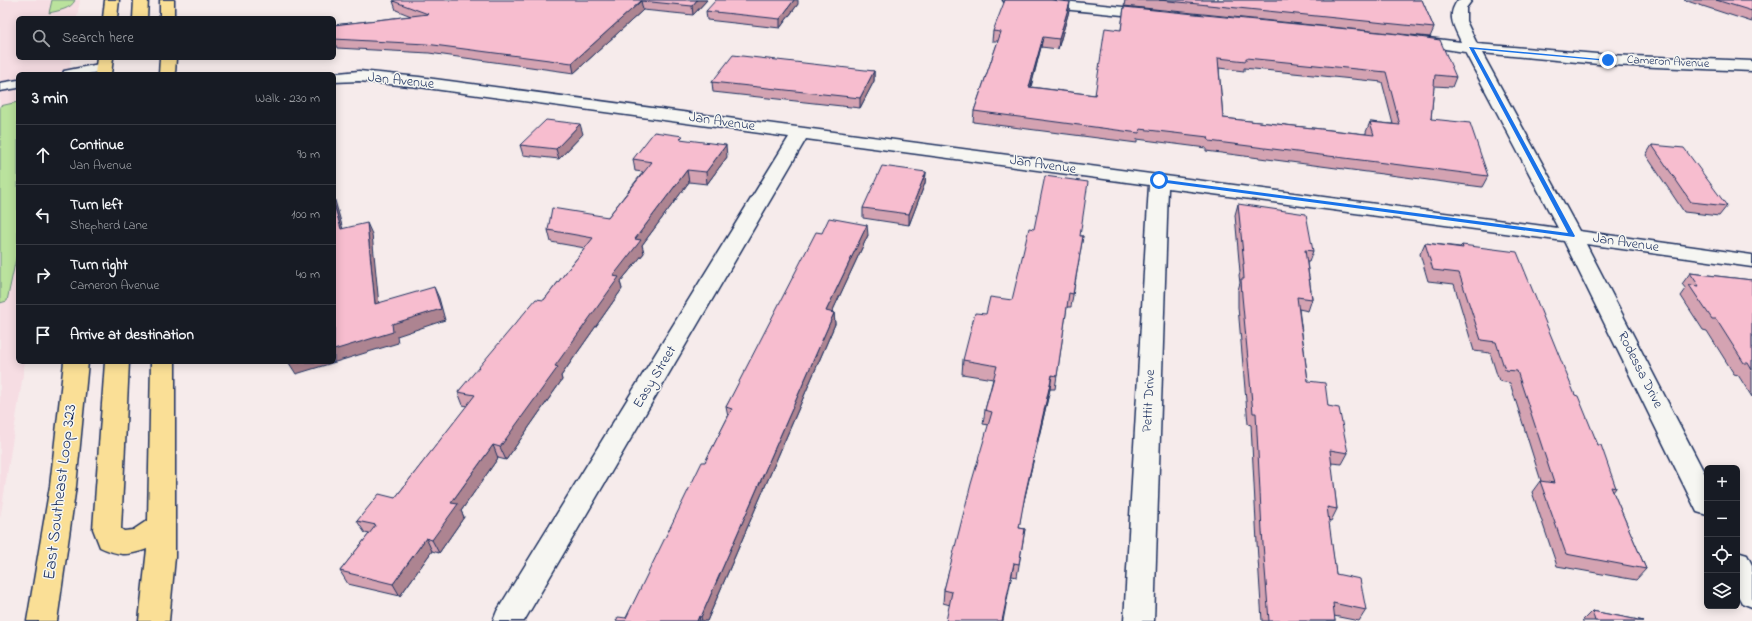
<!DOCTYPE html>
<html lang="en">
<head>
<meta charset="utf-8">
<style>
  body { margin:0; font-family:"Indie Flower",sans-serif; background:#242831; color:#f1f3f6 }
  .controls { position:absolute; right:12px; bottom:12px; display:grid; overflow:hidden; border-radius:6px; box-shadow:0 2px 10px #0003 }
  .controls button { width:36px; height:36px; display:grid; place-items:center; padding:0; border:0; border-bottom:1px solid #363941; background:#171b24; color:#f1f3f6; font:20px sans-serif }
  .stop { position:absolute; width:12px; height:12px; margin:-9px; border:3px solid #1a73e8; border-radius:50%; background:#fff }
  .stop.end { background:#1a73e8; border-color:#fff; box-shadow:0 1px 4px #0008 }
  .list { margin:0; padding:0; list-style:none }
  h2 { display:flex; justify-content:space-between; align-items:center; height:52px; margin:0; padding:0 16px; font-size:17px }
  h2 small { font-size:13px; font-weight:400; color:#9ea1a6 }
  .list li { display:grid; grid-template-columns:26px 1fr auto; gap:12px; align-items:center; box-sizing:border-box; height:60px; padding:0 16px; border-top:1px solid #363941 }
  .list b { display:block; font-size:15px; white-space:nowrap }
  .list p { margin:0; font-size:13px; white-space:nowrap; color:#9ea1a6 }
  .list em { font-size:13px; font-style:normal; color:#9ea1a6 }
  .icon { flex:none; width:22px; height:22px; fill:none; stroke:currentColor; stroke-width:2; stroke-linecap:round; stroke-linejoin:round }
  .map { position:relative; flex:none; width:1752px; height:621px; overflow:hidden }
  .search { position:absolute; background:#171b24; box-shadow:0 2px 10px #0003; left:16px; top:16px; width:320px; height:44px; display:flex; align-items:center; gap:10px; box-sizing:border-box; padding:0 14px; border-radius:6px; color:#9ea1a6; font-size:15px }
  .panel { position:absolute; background:#171b24; box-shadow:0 2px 10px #0003; left:16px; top:72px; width:320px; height:292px; border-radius:6px }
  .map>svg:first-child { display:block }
  .built { fill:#f6dde3 }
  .green { fill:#bae29d; stroke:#6a887e }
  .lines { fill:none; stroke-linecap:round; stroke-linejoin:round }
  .lane-casing { stroke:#1b2f5e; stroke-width:3 }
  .street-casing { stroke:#1b2f5e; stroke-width:3 }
  .highway-casing { stroke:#1b2f5e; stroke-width:3 }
  .lane { fill:#f6f6f2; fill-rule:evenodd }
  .street { fill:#f6f6f2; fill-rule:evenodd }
  .highway { fill:#fadf96; fill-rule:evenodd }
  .wall { fill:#d4a3b2; stroke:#1b2f5e; fill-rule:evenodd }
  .shaded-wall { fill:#ad8491; stroke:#1b2f5e }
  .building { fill:#f7bdcf; stroke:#1b2f5e; fill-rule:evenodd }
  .route { fill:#1a73e8 }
  .labels { text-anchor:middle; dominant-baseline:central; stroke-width:3; stroke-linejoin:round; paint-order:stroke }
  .far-street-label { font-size:12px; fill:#1b2f5e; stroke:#f6f6f2 }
  .street-label { font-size:14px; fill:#1b2f5e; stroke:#f6f6f2 }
  .near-street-label { font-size:17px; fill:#1b2f5e; stroke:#f6f6f2 }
</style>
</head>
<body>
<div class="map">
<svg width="1752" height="621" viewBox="0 0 1752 621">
  <rect width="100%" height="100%" fill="#f6ebeb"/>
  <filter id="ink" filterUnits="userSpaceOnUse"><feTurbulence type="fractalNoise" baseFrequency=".025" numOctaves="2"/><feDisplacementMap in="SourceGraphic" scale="8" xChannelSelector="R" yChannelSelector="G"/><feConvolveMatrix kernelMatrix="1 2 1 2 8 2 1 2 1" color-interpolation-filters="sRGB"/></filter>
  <g filter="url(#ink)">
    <polygon class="built" points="0,0 80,0 77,18 18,18 18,58 71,58 69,74 18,74 18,362 25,362 0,519"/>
    <g class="green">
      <path d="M52,0H75C72,9 57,11 49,13Z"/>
      <polygon points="18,102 18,249 7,301 0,303 0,106"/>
    </g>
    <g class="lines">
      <g class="lane-casing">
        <g id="lane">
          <polygon points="104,63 108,64 110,67 108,70 88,74 63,74 64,71"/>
          <polygon points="18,80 18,88 0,91 0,83"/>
        </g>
      </g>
      <g class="street-casing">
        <g id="street">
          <polygon points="1003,0 1053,0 1153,10 1158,11 1160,14 1158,17 1153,18 1010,4 1005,3"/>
          <path d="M1458,0H1472L1466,8V21L1477,44L1609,55L1752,61V71L1609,65L1482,53L1579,231L1752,255V267L1586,244L1707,478V515L1697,512L1564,241L1168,188L1154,621H1124L1149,185L806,139L524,621H493L497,611L789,137L419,87L359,81L334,82V74H328L359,71L419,77L1558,228L1465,52L1412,44L1407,43L1405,40L1407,37L1412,36L1461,42C1454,26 1446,16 1458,0Z"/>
          <polygon points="1737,552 1747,555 1752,565 1752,607 1742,603 1737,594"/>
        </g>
      </g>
      <g class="highway-casing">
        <g id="highway">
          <polygon points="105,0 119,0 117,18 103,18"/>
          <polygon points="134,0 148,0 147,18 133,18"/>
          <rect x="160" y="0" width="14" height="18"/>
          <polygon points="97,58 113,58 111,74 95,74"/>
          <polygon points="160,58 176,58 175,74 159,74"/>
          <polygon points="64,362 88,362 76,486 57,621 27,621 50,486"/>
          <path d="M105,362H129L121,529L124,531L133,530L148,520L151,362H175V557L169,621H139L147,549C127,556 119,556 100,547L93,529Z"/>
        </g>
      </g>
      <use href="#lane" class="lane"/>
      <use href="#street" class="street"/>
      <use href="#highway" class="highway"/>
    </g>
    <g class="wall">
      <polygon points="707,0 693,15 643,10 574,73 429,53 337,48 334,41 334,25 411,16 396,10 393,1"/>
      <polygon points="1125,0 1422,0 1434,28 1430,37 1124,6"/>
      <polygon points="1684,0 1752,0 1752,22"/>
      <polygon points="798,4 780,28 707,20 706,11"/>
      <path d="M1124,7L1456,77L1452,87L1434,86L1431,119L1488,176L1482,187L1206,151V148L1137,139V143L973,122L974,111L998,41H992L993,31L1069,11L1058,49L1041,47L1031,87L1095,95L1121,30ZM1219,68L1244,71V68L1382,82L1393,124L1370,122L1366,132V134L1223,118Z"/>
      <polygon points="874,71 874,81 860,108 713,92 712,82"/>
      <polygon points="583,134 559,159 523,155 520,145"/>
      <polygon points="684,140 727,157 707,184 689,182 642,245 644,253 620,282 622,289 561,376 562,380 506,460 498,458 461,511 464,517 439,553 432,551 400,596 348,584 340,571 369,534 365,533 357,521 395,498 467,406 463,405 458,392 544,300 585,248 551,242 548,230 608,217 643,172 635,171 633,159"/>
      <polygon points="1652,145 1727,206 1719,216 1684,212 1646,155"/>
      <polygon points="926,172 925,183 909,225 863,218 863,208"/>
      <polygon points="1238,204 1313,251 1309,262 1307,262 1312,299 1308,311 1299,309 1308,381 1328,406 1348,453 1342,464 1331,463 1337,509 1331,521 1328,520 1336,574 1366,610 1359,621 1334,616 1335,621 1262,621 1257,543 1251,425 1248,424 1238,307 1238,290 1240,283 1239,275 1240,272 1235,215"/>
      <polygon points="822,233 868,235 832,312 834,313 835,324 707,621 616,621 626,618 728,417 726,407"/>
      <polygon points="1080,236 1083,236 1071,307 1067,307 1055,389 1050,389 1022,509 1019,528 1025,529 1017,577 1012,576 950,605 943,603 944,590 989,425 983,424 985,410 993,379 962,374 963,360 986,314 1012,300"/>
      <polygon points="1425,243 1460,247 1462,245 1575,395 1598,445 1616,488 1613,492 1646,569 1636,580 1557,566 1532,492 1540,481 1541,481 1510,383 1499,381 1490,353 1474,351 1454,284 1428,281 1420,254"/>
      <polygon points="1690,273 1752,280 1752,397 1738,375 1734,374 1707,331 1703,330 1681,296 1686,289 1682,284"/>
      <polygon points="1592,611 1644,621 1582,621"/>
    </g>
    <g class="shaded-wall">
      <polygon points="697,0 707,0 693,15 692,6"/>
      <polygon points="794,0 798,0 798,4 780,28 780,19"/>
      <polygon points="641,1 643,10 574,73 572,63"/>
      <polygon points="1070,2 1069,11 1058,49 1059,39"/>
      <polygon points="1043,37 1041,47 1028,97 1029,87"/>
      <polygon points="874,71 874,81 860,108 860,98"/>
      <polygon points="580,124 583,134 559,159 556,149"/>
      <polygon points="726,145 727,157 707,184 706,172"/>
      <polygon points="687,170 689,182 642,245 644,253 620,282 622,289 561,376 562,380 506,460 500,447 613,276 635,239"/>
      <polygon points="926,172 925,183 909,225 909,214"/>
      <polygon points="334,197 346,240 341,229 334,204"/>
      <polygon points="367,223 372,234 380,315 375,304"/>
      <polygon points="867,225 868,235 827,323 826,311"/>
      <polygon points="434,287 439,298 445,320 397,336 398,343 296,374 289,363 293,362 334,362 334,350"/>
      <polygon points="834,313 835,324 707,621 702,621 701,617"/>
      <polygon points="1052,375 1050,389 1022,509 1025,495"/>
      <polygon points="493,445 498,458 461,511 464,517 439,553 432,540 451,503"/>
      <polygon points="426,538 432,551 400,596 393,584"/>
      <polygon points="1014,563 1003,621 1002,621"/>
      <polygon points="699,616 700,621 697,621"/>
    </g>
    <g class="building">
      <polygon points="395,0 697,0 692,6 641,1 572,63 426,44 334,39 334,25 428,14 393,1"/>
      <polygon points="716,0 794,0 780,19 706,11"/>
      <path d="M1005,0H1051L1070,2L1059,39L1043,37L1029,87L1095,95L1105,28L1121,30L1124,7L1398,34L1440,40L1456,77L1435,75L1431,119L1470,123L1488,176L1209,141L1208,137L1140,129L1139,133L974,111L1001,32L993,31ZM1218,58L1246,61V58L1386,72L1400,125L1370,122L1374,135L1223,118Z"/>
      <polygon points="1159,0 1422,0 1434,28"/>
      <polygon points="1716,0 1752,0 1752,11"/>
      <polygon points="733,55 874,71 860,98 712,82"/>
      <polygon points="546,120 580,124 556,149 520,145"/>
      <polygon points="654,132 683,136 680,139 726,145 706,172 687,170 635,239 641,240 613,276 619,277 555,366 558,367 500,447 493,445 451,503 458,504 432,540 426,538 393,584 340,571 376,525 357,521 379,494 395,498 475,395 458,392 536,299 544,300 593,238 548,230 552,208 608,217 652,162 633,159"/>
      <polygon points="1652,145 1684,148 1727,206 1691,202"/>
      <polygon points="882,166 926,172 909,214 863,208"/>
      <polygon points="1045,176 1088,182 1080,236 1083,236 1073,294 1069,293 1057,376 1052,375 1025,495 1019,528 1025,529 1019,564 1014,563 1002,621 946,621 952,592 944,590 971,484 992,412 985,410 997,366 963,360 975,313 986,314 990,297 1012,300 1029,228 1034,229"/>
      <polygon points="334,204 341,229 367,223 375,304 434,287 441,309 392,324 393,332 334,350"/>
      <polygon points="1238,204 1306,214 1313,251 1305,250 1312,299 1297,297 1308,381 1325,383 1328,406 1339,408 1348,453 1330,450 1337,509 1327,507 1336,574 1360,579 1366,610 1333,603 1335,621 1269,621 1262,531 1256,413 1253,413 1242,296 1241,279 1244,279 1243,264 1244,264"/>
      <polygon points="829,218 867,225 826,311 834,313 701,617 699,616 697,621 616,621 618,617 626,618 702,462 705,462 732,409 726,407 816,232 822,233"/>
      <polygon points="1425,243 1463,248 1462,245 1517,252 1575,395 1578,396 1598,445 1601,445 1616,488 1611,487 1646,569 1566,554 1540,481 1554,483 1517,371 1505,370 1496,342 1481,340 1459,273 1433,270"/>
      <polygon points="1690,273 1752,280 1752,370 1748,363 1744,363 1716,319 1712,319 1689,285 1699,286"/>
      <polygon points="1592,611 1644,621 1595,621"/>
    </g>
  </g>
  <polygon class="route" points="1469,47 1611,60 1608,61 1474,49 1575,236 1574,237 1159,182 1156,180 1159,179 1568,233"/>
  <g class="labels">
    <g class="far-street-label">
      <text transform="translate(1668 62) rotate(3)">Cameron Avenue</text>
    </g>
    <g class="street-label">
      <text transform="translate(401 81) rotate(6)">Jan Avenue</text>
      <text transform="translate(722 122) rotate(8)">Jan Avenue</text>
      <text transform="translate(1043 165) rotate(8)">Jan Avenue</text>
      <text transform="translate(1626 243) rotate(8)">Jan Avenue</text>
      <text transform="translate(1640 370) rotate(63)">Rodessa Drive</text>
      <text transform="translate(655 377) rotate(-59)">Easy Street</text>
      <text transform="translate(1149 401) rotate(-87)">Pettit Drive</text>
    </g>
    <g class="near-street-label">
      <text transform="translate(60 492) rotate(-83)">East Southeast Loop 323</text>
    </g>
  </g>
</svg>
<div class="controls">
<button>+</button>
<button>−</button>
<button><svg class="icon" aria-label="locate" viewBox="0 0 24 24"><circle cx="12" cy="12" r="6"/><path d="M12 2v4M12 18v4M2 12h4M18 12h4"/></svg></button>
<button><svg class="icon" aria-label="layers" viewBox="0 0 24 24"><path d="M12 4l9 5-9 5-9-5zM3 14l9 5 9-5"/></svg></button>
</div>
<div class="stop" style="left:1159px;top:180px"></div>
<div class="stop end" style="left:1608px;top:60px"></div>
<div class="search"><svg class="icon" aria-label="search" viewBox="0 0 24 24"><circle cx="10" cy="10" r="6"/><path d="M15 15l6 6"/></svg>Search here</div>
<section class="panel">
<h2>3 min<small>Walk · 230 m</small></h2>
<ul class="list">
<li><svg class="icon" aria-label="ahead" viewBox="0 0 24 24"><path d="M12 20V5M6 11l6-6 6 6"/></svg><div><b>Continue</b><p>Jan Avenue</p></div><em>90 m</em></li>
<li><svg class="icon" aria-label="left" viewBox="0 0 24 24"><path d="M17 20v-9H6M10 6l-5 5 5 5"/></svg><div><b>Turn left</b><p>Shepherd Lane</p></div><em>100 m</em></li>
<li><svg class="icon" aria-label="right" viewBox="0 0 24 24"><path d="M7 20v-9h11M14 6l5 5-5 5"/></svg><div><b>Turn right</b><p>Cameron Avenue</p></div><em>40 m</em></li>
<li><svg class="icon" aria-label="arrive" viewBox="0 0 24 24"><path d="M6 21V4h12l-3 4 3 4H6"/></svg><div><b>Arrive at destination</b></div></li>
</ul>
</section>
</div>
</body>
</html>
